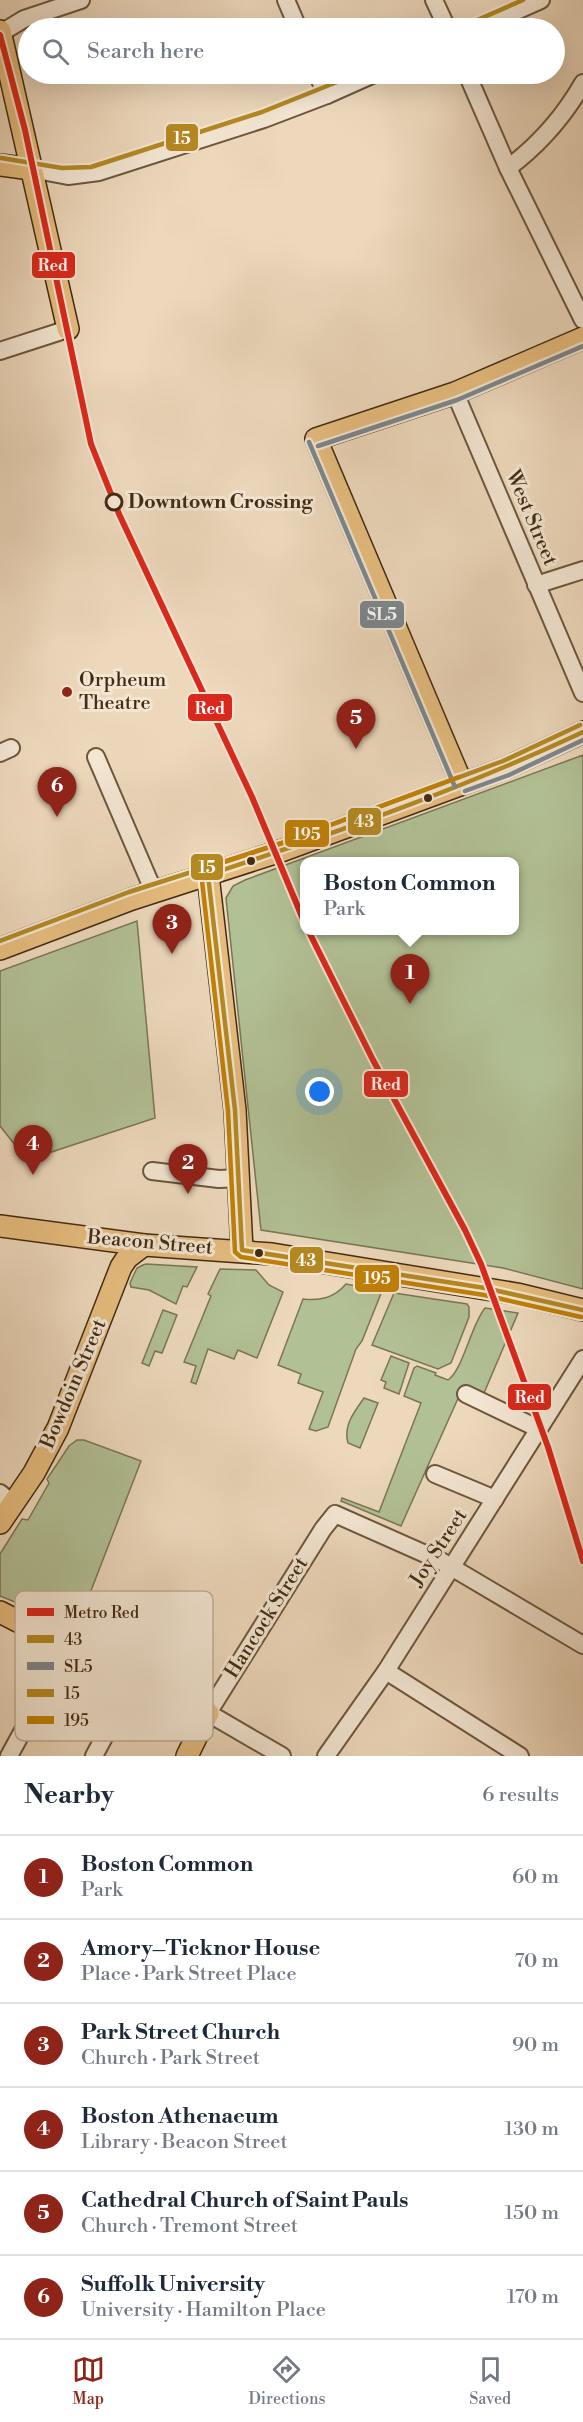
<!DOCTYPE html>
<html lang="en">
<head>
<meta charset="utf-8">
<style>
  body { margin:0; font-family:"Libre Bodoni",serif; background:#f2f2f3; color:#1f2937 }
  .you { position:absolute; left:320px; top:1092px; width:21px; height:21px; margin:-15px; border:4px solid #fff; border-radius:50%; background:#1a73e8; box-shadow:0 0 0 9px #1a73e833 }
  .badge { display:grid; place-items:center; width:39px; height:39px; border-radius:50%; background:#8f2418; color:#fff; font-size:20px; font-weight:700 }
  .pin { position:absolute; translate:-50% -50px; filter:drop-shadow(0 2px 3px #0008) }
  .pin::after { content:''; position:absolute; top:32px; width:21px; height:18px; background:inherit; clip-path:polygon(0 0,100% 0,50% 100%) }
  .popup { position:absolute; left:300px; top:857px; width:219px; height:78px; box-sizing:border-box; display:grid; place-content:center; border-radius:12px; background:#fff; filter:drop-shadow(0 2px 4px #0005); font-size:20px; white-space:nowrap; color:#747a83 }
  .popup b { font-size:22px; color:#1f2937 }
  .popup::after { content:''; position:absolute; left:50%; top:100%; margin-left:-12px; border:12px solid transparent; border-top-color:#fff }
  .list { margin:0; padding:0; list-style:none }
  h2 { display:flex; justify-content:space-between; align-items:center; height:78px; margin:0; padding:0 24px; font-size:26px }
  h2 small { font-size:20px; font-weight:400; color:#747a83 }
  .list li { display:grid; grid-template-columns:39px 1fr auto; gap:18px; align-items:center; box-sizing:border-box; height:84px; padding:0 24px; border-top:2px solid #e0e1e3 }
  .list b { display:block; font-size:22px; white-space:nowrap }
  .list p { margin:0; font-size:20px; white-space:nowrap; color:#747a83 }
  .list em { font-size:20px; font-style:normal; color:#747a83 }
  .icon { flex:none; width:33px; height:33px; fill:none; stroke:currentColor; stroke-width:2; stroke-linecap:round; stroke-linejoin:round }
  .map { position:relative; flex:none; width:583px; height:1756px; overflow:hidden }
  .search { position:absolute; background:#fff; box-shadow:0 6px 24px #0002; left:18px; right:18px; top:18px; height:66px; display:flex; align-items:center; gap:15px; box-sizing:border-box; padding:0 21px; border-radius:33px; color:#747a83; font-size:22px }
  .sheet { height:582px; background:#fff }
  nav { display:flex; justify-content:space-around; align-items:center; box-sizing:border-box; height:84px; border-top:2px solid #e0e1e3; background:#fff; font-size:16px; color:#747a83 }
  nav a { display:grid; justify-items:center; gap:3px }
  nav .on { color:#8f2418 }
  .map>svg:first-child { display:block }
  .green { fill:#b2c095; stroke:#7a7654; stroke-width:1.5; fill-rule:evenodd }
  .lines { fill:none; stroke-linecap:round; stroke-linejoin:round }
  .minor-casing { stroke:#6e563d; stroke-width:20 }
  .major-casing { stroke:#432b13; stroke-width:24 }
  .minor { stroke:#f3e6d3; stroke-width:16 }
  .major { stroke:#e6bc7e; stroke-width:21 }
  .bus-1-casing { stroke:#f3e6d3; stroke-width:9 }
  .bus-2-casing { stroke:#f3e6d3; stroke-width:9 }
  .bus-3-casing { stroke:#f3e6d3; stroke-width:9 }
  .bus-4-casing { stroke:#f3e6d3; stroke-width:9 }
  .bus-1 { stroke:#b48922; stroke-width:4.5 }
  .bus-2 { stroke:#7c878e; stroke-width:4.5 }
  .bus-3 { stroke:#b48922; stroke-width:4.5 }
  .bus-4 { stroke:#c18106; stroke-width:4.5 }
  .metro-1-casing { stroke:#f3e6d3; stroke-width:10 }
  .metro-1 { stroke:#da291c; stroke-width:6 }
  .stop-dot { fill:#f3e6d3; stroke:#432b13; stroke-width:3 }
  .poi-dot { fill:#8f2418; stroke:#f3e6d3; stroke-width:2 }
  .bus-dot { fill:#432b13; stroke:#f3e6d3; stroke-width:2 }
  .labels { text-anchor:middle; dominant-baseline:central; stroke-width:6; stroke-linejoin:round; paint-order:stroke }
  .stop-label { font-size:20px; font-weight:bold; fill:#432b13; stroke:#f3e6d3; text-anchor:start }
  .street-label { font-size:20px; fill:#432b13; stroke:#f3e6d3 }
  .poi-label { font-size:20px; fill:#432b13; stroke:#f3e6d3; text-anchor:start }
  .key { fill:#f3e6d3; stroke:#beae99; stroke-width:1.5 }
  .key-label { font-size:16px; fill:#432b13 }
  .line-badge { stroke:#f3e6d3; stroke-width:2 }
  .badge-label { font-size:16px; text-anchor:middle; font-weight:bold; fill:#fff }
</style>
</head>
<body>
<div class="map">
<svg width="583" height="1756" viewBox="0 0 583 1756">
  <rect width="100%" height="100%" fill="#edd8bc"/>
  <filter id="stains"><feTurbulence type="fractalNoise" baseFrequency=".00333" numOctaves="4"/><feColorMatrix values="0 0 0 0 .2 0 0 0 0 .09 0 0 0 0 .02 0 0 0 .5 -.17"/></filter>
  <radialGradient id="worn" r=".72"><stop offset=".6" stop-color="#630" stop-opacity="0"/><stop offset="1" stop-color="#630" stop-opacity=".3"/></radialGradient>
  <g class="green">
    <path d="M583,755V1289L503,1268L261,1230L226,898L233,886L245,880ZM305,862H515V930H305Z"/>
    <polygon points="137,921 155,1118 27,1160 0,1126 0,971"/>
    <polygon points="143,1265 146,1264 197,1267 187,1287 183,1286 176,1304 149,1290 131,1287 130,1283 137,1268"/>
    <polygon points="220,1269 256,1270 269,1285 283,1292 257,1358 238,1350 234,1359 208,1349 196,1384 191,1382 196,1366 184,1362 211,1296 208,1294"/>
    <path d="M346,1284L382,1291L362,1341L356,1349L328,1427L316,1431L309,1429L323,1392L298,1383L301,1374L278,1365L303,1299C320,1301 334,1298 346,1284Z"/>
    <polygon points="394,1293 467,1304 469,1307 469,1317 451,1363 438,1369 372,1345"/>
    <path d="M485,1308L518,1313L484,1393L464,1385L401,1526L341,1501L342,1498L379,1512L421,1403L404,1396L414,1368L417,1366L436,1373L435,1375L448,1380C463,1370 471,1325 485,1308Z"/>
    <polygon points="163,1310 177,1315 162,1353 155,1351 149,1366 142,1363"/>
    <polygon points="391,1356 409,1363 399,1394 384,1388 386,1382 381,1380"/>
    <path d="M364,1398L378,1403L360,1448L348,1443C343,1426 354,1412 364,1398Z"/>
    <polygon points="77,1440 84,1440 141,1461 77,1627 0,1596 0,1554 22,1519 28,1520 49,1483 47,1479 69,1446"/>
  </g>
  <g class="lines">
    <g class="minor-casing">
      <g id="minor">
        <polyline points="286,0 298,28"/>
        <polyline points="434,0 447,28"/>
        <polyline points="478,28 541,0"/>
        <polyline points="1,33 24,19 81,0"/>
        <polyline points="317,74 327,95"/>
        <polyline points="467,74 508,168 583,320"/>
        <path d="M508,168C540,144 563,118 583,83"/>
        <polyline points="31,169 68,176 99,172 264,119 327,95 374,74"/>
        <polyline points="0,351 68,329"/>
        <polyline points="455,393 583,693"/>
        <polyline points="536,585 583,570"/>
        <polyline points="0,753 11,748"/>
        <polyline points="96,757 154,892"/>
        <polyline points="152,1171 219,1179 240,1178"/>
        <polyline points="466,1394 539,1429"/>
        <polyline points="435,1474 495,1499"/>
        <polyline points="0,1493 13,1504"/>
        <polyline points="386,1671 520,1756"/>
        <polyline points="9,1756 69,1646"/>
        <polyline points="94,1756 134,1681"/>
        <polyline points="282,1756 208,1713 323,1529 335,1514 441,1561 583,1645"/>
        <polyline points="326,1756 386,1671 583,1359"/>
      </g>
    </g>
    <g class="major-casing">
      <g id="major">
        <polyline points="0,31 68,329"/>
        <polyline points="0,165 31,169"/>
        <polyline points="462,784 316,439 455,393 583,338"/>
        <polyline points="208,875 235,1110 242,1250"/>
        <polyline points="0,949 132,899 284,850 506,768 583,732"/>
        <polyline points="0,1226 144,1245 272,1254 517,1294 583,1310"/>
        <polyline points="0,1523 34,1473 58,1428 121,1267 127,1258 144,1245"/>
        <polyline points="0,1612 186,1708 208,1713 187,1756"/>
      </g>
    </g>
    <use href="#minor" class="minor"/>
    <use href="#major" class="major"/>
    <g class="bus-1-casing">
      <path id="bus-1" d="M583,732C462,789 335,833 208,875L235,1110L242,1250L485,1288L583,1310"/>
    </g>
    <g class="bus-2-casing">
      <g id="bus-2">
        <polyline points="309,442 455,787"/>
        <polyline points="318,446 457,400 583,346"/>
        <polyline points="465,791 509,775 583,740"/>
      </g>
    </g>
    <g class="bus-3-casing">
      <g id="bus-3">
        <polyline points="475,21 523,0"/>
        <polyline points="1,158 62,168 91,167 262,112 357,74"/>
        <polyline points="0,941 129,892 282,843 503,761 580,725"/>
      </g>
    </g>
    <g class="bus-4-casing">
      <polyline id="bus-4" points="459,777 282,843 206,868 201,872 228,1111 235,1252 241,1257 484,1295 581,1317"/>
    </g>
    <use href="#bus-1" class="bus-1"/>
    <use href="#bus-2" class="bus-2"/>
    <use href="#bus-3" class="bus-3"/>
    <use href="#bus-4" class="bus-4"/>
    <g class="metro-1-casing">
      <g id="metro-1">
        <polyline points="0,35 25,130 91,444 119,514 252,797 305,924"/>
        <polyline points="308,930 373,1060 465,1230 481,1264 548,1447 583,1561"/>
      </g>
    </g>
    <use href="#metro-1" class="metro-1"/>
  </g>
  <circle class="stop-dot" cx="114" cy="502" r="8"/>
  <circle class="poi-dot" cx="67" cy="692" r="6"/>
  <g class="bus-dot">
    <circle cx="428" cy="798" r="5"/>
    <circle cx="251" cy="861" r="5"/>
    <circle cx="259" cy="1253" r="5"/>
  </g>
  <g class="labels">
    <g class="stop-label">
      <text x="128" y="502">Downtown Crossing</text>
    </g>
    <g class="street-label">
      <text transform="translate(531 518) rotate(67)">West Street</text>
      <text transform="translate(150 1243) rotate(5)">Beacon Street</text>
      <text transform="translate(74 1384) rotate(-67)">Bowdoin Street</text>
      <text transform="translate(439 1548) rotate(-57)">Joy Street</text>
      <text transform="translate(267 1618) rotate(-58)">Hancock Street</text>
    </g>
    <g class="poi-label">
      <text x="79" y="680">Orpheum<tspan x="79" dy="23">Theatre</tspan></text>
    </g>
  </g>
  <rect x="15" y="1591" width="198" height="150" rx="9" class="key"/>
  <rect x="27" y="1608" width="27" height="8" fill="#da291c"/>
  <rect x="27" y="1635" width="27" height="8" fill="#b48922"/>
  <rect x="27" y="1662" width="27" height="8" fill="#7c878e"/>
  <rect x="27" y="1689" width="27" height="8" fill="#b48922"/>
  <rect x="27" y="1716" width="27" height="8" fill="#c18106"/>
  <g class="key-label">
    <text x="64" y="1618">Metro Red</text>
    <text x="64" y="1645">43</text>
    <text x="64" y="1672">SL5</text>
    <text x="64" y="1699">15</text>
    <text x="64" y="1726">195</text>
  </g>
  <g class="line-badge">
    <rect x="165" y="123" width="34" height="29" rx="6" fill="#b48922"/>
    <rect x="31" y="251" width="45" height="28" rx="6" fill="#da291c"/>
    <rect x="359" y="600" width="46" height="29" rx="6" fill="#7c878e"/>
    <rect x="187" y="693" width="46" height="29" rx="6" fill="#da291c"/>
    <rect x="347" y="807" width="35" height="29" rx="6" fill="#b48922"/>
    <rect x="284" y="819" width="46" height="29" rx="6" fill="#c18106"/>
    <rect x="190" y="853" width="34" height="28" rx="6" fill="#b48922"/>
    <rect x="363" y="1070" width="46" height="28" rx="6" fill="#da291c"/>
    <rect x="289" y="1246" width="35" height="28" rx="6" fill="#b48922"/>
    <rect x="354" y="1264" width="46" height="29" rx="6" fill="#c18106"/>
    <rect x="507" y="1383" width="45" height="28" rx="6" fill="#da291c"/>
  </g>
  <g class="badge-label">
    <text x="182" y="144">15</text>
    <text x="53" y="271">Red</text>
    <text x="382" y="620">SL5</text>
    <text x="210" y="714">Red</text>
    <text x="364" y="827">43</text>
    <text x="307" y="840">195</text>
    <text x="207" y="873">15</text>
    <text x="386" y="1090">Red</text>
    <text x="306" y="1266">43</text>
    <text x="377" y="1284">195</text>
    <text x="530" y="1403">Red</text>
  </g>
  <rect width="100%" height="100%" filter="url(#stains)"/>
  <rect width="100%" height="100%" fill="url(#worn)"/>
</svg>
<div class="you"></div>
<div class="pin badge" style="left:410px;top:1004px">1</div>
<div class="popup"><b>Boston Common</b>Park</div>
<div class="pin badge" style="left:188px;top:1194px">2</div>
<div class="pin badge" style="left:172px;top:954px">3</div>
<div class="pin badge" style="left:33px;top:1175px">4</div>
<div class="pin badge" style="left:356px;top:749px">5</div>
<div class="pin badge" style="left:57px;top:817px">6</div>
<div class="search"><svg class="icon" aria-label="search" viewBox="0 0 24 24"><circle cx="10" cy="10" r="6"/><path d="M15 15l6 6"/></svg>Search here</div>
</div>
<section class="sheet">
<h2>Nearby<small>6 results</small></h2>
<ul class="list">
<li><span class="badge">1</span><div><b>Boston Common</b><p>Park</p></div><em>60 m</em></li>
<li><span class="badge">2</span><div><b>Amory–Ticknor House</b><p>Place · Park Street Place</p></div><em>70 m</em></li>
<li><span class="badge">3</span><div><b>Park Street Church</b><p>Church · Park Street</p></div><em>90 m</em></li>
<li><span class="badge">4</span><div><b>Boston Athenaeum</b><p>Library · Beacon Street</p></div><em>130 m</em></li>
<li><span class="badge">5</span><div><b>Cathedral Church of Saint Pauls</b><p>Church · Tremont Street</p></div><em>150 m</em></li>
<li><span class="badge">6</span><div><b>Suffolk University</b><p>University · Hamilton Place</p></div><em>170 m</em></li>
</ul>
</section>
<nav>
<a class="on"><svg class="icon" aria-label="map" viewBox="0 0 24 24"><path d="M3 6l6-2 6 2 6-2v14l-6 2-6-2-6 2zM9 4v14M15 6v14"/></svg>Map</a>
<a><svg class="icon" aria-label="directions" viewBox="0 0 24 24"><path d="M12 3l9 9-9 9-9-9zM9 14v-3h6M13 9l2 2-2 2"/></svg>Directions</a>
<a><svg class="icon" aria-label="saved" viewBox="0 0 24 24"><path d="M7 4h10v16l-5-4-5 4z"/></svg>Saved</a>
</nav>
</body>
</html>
